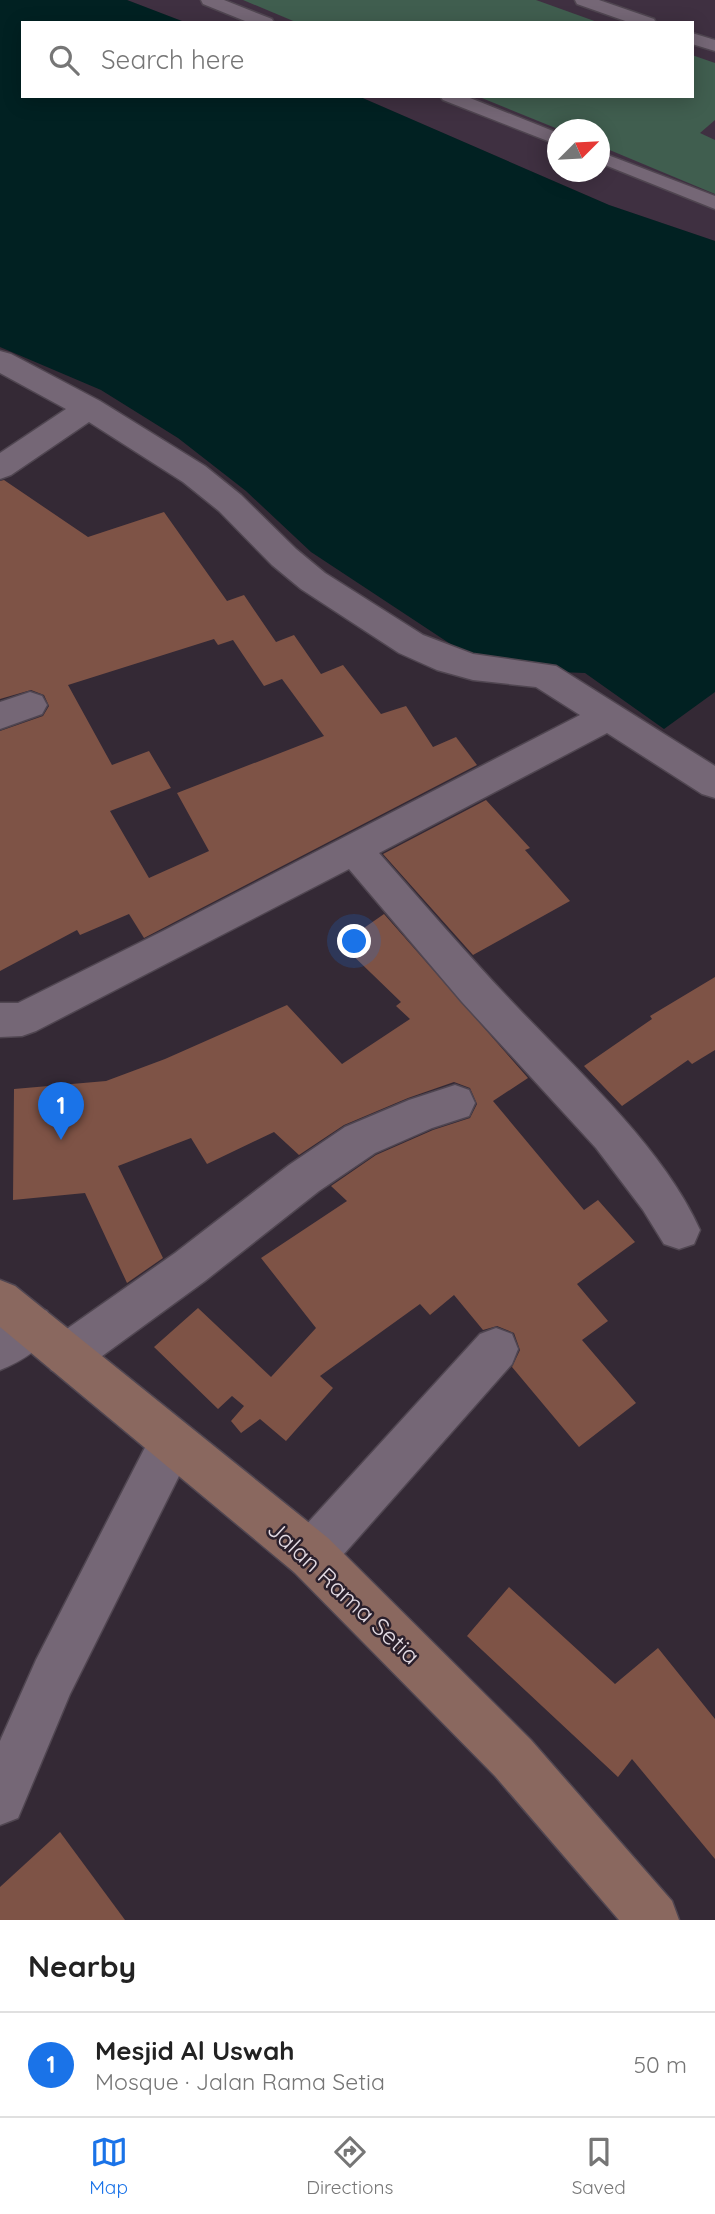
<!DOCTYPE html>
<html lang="en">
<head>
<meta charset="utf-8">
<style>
  body { margin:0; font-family:Quicksand,sans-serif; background:#f6f6f6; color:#222 }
  .compass { position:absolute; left:547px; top:119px; width:63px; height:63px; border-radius:50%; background:#fff; box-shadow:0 4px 18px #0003; rotate:66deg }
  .you { position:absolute; left:355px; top:942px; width:24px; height:24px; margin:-18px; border:5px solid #fff; border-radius:50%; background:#1a73e8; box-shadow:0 0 0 10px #1a73e833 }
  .badge { display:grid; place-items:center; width:46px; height:46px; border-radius:50%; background:#1a73e8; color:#fff; font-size:23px; font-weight:700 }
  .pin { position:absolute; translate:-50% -58px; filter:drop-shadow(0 2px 4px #0008) }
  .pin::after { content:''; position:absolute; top:37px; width:24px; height:21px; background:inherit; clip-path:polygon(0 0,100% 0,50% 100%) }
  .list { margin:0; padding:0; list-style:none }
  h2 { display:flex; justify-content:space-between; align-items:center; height:91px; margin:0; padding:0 28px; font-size:30px }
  h2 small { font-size:23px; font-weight:400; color:#767676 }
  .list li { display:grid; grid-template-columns:46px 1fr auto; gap:21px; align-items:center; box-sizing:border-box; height:105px; padding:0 28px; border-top:2px solid #e0e0e0 }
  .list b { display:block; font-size:26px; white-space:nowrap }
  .list p { margin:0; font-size:23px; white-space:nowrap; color:#767676 }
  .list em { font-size:23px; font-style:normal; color:#767676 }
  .icon { flex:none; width:38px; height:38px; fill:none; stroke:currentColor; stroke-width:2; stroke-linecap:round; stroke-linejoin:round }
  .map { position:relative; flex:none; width:715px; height:1920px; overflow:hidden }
  .search { position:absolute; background:#fff; box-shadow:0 4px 18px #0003; left:21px; right:21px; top:21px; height:77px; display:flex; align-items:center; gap:18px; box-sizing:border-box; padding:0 24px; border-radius:0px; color:#767676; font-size:26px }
  .sheet { height:196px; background:#fff }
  nav { display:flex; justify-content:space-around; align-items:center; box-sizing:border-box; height:98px; border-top:2px solid #e0e0e0; background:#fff; font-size:19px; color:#767676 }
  nav a { display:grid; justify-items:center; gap:4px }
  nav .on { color:#1a73e8 }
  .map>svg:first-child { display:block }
  .built { fill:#3f3041; fill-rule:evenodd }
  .green { fill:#405e4f }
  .water { fill:#012122 }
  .building { fill:#7e5346; fill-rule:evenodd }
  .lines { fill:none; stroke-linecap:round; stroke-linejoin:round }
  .lane-casing { stroke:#504651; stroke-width:3 }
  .street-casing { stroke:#504651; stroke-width:3 }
  .secondary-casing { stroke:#504651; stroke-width:3 }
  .lane { fill:#756776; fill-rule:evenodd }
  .street { fill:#756776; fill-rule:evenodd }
  .secondary { fill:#8a685f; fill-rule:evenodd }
  .labels { text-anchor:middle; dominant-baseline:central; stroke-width:5; stroke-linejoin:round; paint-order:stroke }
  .near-street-label { font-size:24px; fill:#e3dbe4; stroke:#2a1f2b }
</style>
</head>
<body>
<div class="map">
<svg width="715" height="1920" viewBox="0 0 715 1920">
  <rect width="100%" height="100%" fill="#342935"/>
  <path class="built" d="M127,0H715V241L609,205L358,96H692V23H187ZM558,130H600V172H558Z"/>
  <g class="green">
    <polygon points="243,0 536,0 600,23 298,23"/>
    <polygon points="692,55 715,63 715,120 700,133 715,140 715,194 600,146 600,130 558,129 477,96 692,96"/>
  </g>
  <polygon class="water" points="0,0 127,0 187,23 23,23 23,96 358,96 609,205 715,241 715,692 664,729 585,673 508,670 455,647 311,552 246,491 178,438 101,390 0,347"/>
  <g class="building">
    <path d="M4,480L88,537L164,512L227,601L244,595L276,642L294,635L321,674L343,665L381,714L406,706L433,747L456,737L477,765L144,938L129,914L80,935L77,930L0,971V731L43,716L49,706L44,695L31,690L0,699V481ZM214,639L218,645L233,640L264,686L282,679L324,736L177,793L209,851L149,878L110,811L171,788L149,751L112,765L68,685Z"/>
    <polygon points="486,800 530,848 525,850 570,901 473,955 383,854"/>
    <polygon points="384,914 528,1078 493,1101 584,1210 598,1200 635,1242 577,1284 608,1321 582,1340 636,1403 579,1447 512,1367 520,1350 514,1333 497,1326 483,1330 454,1295 430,1315 420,1304 320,1376 333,1388 286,1441 260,1419 241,1433 231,1421 244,1406 232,1396 218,1409 154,1347 198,1308 271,1377 316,1328 261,1258 347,1201 331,1186 376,1155 433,1130 470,1118 477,1104 470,1088 454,1082 408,1098 344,1125 299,1155 274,1132 207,1164 191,1138 118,1166 163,1258 127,1283 85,1193 13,1200 14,1089 106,1081 165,1059 287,1005 342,1064 410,1019 396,1006 401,1002 341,944"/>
    <polygon points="715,977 715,1050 692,1064 688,1060 622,1106 584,1066 652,1019 650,1016"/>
    <polygon points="509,1587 615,1684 658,1648 715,1719 715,1859 632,1759 618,1777 467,1636"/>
    <polygon points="60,1832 125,1920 0,1920 0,1887"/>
  </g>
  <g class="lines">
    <g class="lane-casing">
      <g id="lane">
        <polygon points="201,0 224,0 272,19 274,23 250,23 203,4"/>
        <polygon points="575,0 599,0 654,19 656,23 631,23 577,4"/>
        <polygon points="692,33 715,40 715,51 692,44"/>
        <polygon points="440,96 465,96 558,133 558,145 443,100"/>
        <polygon points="600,152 715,196 715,209 600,163"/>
      </g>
    </g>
    <g class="street-casing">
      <g id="street">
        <path d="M0,351L11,354L100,401L205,466L241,495L296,549L325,573L423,635L473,654L556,666L715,766V798L702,794L607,733L379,853C425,905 470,958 518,1008C579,1072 664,1149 700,1230L694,1244L679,1249L664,1244L643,1210L596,1148L462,1002L349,869L36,1031L22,1036L0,1037V1003H18L163,931L580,715L536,687L473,680L437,670L399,653L301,589L272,565L219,511L183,482L89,422L11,475L0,479V453L66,409L0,373Z"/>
        <polygon points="30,692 42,696 47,705 42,714 0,729 0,702"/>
        <polygon points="455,1085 469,1090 475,1103 469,1116 432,1128 375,1153 319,1191 205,1281 83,1370 67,1376 51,1370 45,1355 51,1340 175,1253 289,1165 345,1127 409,1100"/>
        <path d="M32,1305L47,1311L54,1326C44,1348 22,1361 0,1370V1323L17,1311Z"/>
        <polygon points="496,1328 512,1334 518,1349 512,1364 328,1572 311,1579 294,1572 287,1555 294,1538 480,1334"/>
        <polygon points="172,1420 188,1426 195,1442 188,1458 70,1694 18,1818 0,1825 0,1741 36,1660 156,1426"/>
      </g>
    </g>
    <g class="secondary-casing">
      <polygon id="secondary" points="0,1280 15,1286 328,1538 531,1740 672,1901 679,1920 619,1920 495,1776 294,1572 0,1327"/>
    </g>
    <use href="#lane" class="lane"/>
    <use href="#street" class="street"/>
    <use href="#secondary" class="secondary"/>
  </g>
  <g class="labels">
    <g class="near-street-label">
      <text transform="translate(344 1592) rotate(43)">Jalan Rama Setia</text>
    </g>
  </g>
</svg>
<svg class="compass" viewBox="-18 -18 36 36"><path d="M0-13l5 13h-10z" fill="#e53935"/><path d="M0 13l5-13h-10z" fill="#767676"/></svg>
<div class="you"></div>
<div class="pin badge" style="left:61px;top:1140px">1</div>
<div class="search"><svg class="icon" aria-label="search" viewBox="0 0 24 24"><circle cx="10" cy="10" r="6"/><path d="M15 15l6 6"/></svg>Search here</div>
</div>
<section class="sheet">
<h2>Nearby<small></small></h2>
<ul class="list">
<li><span class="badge">1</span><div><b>Mesjid Al Uswah</b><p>Mosque · Jalan Rama Setia</p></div><em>50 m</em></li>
</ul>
</section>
<nav>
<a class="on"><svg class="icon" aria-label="map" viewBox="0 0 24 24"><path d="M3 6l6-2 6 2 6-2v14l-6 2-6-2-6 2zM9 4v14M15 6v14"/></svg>Map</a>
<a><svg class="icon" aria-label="directions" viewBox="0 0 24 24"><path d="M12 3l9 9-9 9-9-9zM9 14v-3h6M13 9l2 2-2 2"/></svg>Directions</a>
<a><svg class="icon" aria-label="saved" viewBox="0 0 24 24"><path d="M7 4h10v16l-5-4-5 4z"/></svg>Saved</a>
</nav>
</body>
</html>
